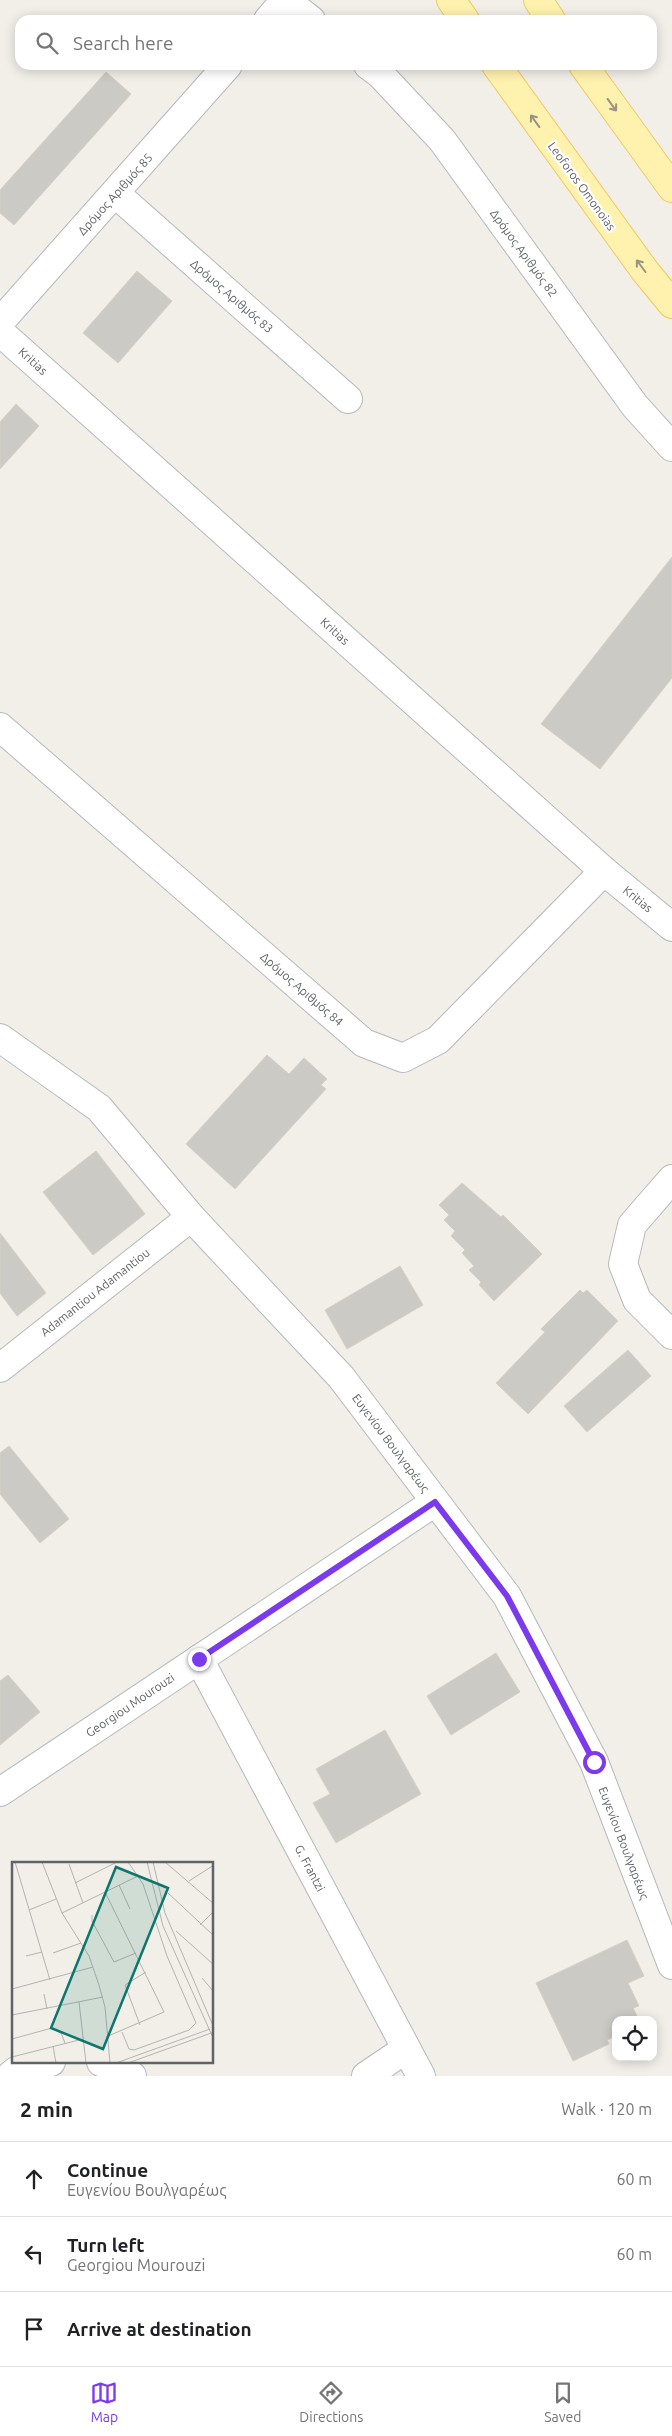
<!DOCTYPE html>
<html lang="en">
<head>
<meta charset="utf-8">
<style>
  body { margin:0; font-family:Ubuntu,sans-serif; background:#f2f2f2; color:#202124 }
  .controls { position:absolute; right:15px; bottom:15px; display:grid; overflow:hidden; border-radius:10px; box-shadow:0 2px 12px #0003 }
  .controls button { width:45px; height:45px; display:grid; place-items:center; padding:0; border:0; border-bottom:1px solid #e0e0e0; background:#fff; color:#202124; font:25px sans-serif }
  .stop { position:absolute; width:15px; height:15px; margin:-11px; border:4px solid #7c3aed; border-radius:50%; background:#fff }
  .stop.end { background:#7c3aed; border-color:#fff; box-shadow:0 1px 5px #0008 }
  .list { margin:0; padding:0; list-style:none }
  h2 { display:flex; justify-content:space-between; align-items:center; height:65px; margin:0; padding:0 20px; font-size:21px }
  h2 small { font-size:16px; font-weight:400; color:#757577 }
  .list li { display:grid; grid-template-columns:32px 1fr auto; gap:15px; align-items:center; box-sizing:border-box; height:75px; padding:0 20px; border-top:1px solid #e0e0e0 }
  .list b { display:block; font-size:19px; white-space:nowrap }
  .list p { margin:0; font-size:16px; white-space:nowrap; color:#757577 }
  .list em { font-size:16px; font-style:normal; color:#757577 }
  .icon { flex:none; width:28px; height:28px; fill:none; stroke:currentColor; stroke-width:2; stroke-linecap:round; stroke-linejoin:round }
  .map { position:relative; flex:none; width:672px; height:2076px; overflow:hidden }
  .search { position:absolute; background:#fff; box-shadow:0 2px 12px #0003; left:15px; right:15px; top:15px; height:55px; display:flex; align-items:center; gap:12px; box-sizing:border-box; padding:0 18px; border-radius:15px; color:#757577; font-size:19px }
  .sheet { height:290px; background:#fff }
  nav { display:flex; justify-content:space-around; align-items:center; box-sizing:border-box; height:70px; border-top:1px solid #e0e0e0; background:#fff; font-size:14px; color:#757577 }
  nav a { display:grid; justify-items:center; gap:2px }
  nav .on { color:#7c3aed }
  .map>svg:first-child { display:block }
  .building { fill:#cccac5; stroke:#d6d1c6 }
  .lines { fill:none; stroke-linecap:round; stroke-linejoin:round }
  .minor-casing { stroke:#b5b8bc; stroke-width:30 }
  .major-casing { stroke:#f2c960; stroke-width:30 }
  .minor { stroke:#fff; stroke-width:28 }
  .major { stroke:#fff2af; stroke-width:28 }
  .oneway { stroke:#979581 }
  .route { stroke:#7c3aed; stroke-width:6 }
  .labels { text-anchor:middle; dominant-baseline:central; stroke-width:4.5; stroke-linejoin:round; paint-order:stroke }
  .street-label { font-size:12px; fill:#5f6368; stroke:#fff }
  .inset-road { fill:none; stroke:#b3b3b1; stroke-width:1 }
  .view { fill:#0f766e; fill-opacity:0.15; stroke:#0f766e; stroke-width:2.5 }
  .inset-edge { fill:none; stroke:#5f6368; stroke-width:2.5 }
</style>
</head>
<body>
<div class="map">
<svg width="672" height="2076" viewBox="0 0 672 2076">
  <rect width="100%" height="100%" fill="#f1efe8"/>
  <g class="building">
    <polygon points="106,72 131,94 14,225 0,213 0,190"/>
    <polygon points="137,271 172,301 118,363 83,333"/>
    <polygon points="16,404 39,426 0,469 0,422"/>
    <polygon points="672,557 672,678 600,769 541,724"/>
    <polygon points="267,1055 289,1074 304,1058 327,1079 321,1085 326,1089 235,1189 186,1144"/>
    <polygon points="96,1151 145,1214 93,1255 43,1192"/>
    <polygon points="462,1183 501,1217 503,1215 542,1254 494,1301 479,1285 481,1282 469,1270 474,1266 462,1253 465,1250 451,1236 455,1231 444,1220 449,1215 439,1205"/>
    <polygon points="0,1233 46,1293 17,1316 0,1293"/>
    <polygon points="400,1266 423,1305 347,1349 325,1310"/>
    <polygon points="580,1290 583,1293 587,1290 618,1321 528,1414 496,1383 545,1332 541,1329"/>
    <polygon points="628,1350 651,1376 587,1432 564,1406"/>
    <polygon points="9,1446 69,1519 40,1543 0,1494 0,1453"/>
    <polygon points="496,1653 520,1692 451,1735 427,1696"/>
    <polygon points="8,1675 40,1712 0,1745 0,1681"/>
    <polygon points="385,1730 421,1794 336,1843 313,1803 330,1794 316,1769"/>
    <polygon points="627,1940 644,1976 628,1983 639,2006 633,2008 639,2020 616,2020 616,2036 607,2040 609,2044 573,2061 536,1983"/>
  </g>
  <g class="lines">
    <g class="minor-casing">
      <g id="minor">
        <polyline points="285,0 311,20"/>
        <polyline points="268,20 285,0"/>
        <polyline points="368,65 380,74 442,140 635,406 672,447"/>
        <polyline points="116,194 348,399"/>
        <polyline points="0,322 228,65"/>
        <polyline points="0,332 604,871 672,927"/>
        <polyline points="0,727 364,1043 403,1058 438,1040 604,871"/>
        <polyline points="0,1038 99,1108 191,1217 341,1377 507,1596 594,1762 672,1965"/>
        <polyline points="672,1179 632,1225 623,1264 637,1300 672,1335"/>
        <polyline points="0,1368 191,1217"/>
        <polyline points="199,1659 421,2076"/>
        <polyline points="0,1792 435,1502"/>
        <polyline points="101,2062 132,2076"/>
        <polyline points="10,2076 16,2071 51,2062"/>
        <polyline points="366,2076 406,2049"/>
      </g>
    </g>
    <g class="major-casing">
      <g id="major">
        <polyline points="451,0 465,20"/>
        <polyline points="538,0 551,20"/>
        <polyline points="496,65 645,271 672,304"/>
        <polyline points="583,65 672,188"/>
      </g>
    </g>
    <use href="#minor" class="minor"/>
    <use href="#major" class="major"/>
  </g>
  <defs><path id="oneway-shaft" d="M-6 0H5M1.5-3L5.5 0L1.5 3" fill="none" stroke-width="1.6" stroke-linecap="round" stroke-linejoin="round" transform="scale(1.25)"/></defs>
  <g class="oneway">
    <use href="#oneway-shaft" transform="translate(612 105) rotate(54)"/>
    <use href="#oneway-shaft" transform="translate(535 121) rotate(-126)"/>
    <use href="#oneway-shaft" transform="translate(641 266) rotate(-127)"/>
  </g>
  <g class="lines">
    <polyline class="route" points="199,1659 435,1502 507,1596 594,1762"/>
  </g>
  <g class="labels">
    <g class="street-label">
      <text transform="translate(582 186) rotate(54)">Leoforos Omonoias</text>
      <text transform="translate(115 194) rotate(-48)">Δρόμος Αριθμός 85</text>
      <text transform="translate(524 253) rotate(54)">Δρόμος Αριθμός 82</text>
      <text transform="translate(232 296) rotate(41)">Δρόμος Αριθμός 83</text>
      <text transform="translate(33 361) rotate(42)">Kritias</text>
      <text transform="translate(335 631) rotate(42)">Kritias</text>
      <text transform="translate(638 899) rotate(39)">Kritias</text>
      <text transform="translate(302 989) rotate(41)">Δρόμος Αριθμός 84</text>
      <text transform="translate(95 1292) rotate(-38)">Adamantiou Adamantiou</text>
      <text transform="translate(391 1443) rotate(53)">Ευγενίου Βουλγαρέως</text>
      <text transform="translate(130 1705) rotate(-34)">Georgiou Mourouzi</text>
      <text transform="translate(624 1843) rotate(69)">Ευγενίου Βουλγαρέως</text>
      <text transform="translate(310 1868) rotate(62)">G. Frantzi</text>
    </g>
  </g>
  <g transform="translate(12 1862)">
    <rect width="201" height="201" fill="#f1efe8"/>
    <path class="inset-road" d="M3,0L38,118M30,0L50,51L77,94L87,123L93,145L98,201M135,0L151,64L202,178M141,0L153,51L202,166M153,0L202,42M57,2L71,41M177,19L202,3M63,21L105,0M107,23L118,47M93,30L152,150L94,175M156,31L202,74M17,48L44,37M50,51L126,14M80,53V59L102,100L124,91M188,63L202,49M164,69L202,103M41,91L69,81M14,94L30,90M190,116L202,130M0,127L81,105M32,132L35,147M67,140L74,201M0,153L91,135M128,163L113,123L134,110M110,170L117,187L122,188L177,168L184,161L155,94L131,22L116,0M0,177L40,166L49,171L53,181M41,184L44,201M0,195L71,177M104,201L198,167M116,201L202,170"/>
    <path class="view" d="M104,5L156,26L91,187L39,166Z"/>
    <rect width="201" height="201" class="inset-edge"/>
  </g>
</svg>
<div class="controls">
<button><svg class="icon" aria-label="locate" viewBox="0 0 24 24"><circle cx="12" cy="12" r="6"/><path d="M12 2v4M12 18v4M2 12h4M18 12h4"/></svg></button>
</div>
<div class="stop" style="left:594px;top:1762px"></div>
<div class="stop end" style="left:199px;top:1659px"></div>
<div class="search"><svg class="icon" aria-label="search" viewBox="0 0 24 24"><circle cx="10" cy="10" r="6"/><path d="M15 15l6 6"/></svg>Search here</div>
</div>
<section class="sheet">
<h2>2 min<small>Walk · 120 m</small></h2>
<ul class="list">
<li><svg class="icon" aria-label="ahead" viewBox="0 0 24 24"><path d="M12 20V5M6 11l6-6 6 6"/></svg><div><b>Continue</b><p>Ευγενίου Βουλγαρέως</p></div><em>60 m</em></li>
<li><svg class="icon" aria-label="left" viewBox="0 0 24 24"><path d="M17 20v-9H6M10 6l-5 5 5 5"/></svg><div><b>Turn left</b><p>Georgiou Mourouzi</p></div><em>60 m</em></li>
<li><svg class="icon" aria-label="arrive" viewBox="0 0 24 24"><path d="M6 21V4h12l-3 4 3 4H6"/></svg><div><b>Arrive at destination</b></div></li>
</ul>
</section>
<nav>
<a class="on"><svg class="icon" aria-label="map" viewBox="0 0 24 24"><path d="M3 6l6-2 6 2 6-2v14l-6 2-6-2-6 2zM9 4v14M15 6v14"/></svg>Map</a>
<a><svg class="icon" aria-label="directions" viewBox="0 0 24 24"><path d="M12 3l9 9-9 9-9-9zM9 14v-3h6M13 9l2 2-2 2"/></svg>Directions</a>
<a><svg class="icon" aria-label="saved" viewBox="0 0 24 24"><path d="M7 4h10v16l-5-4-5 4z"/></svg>Saved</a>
</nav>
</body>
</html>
